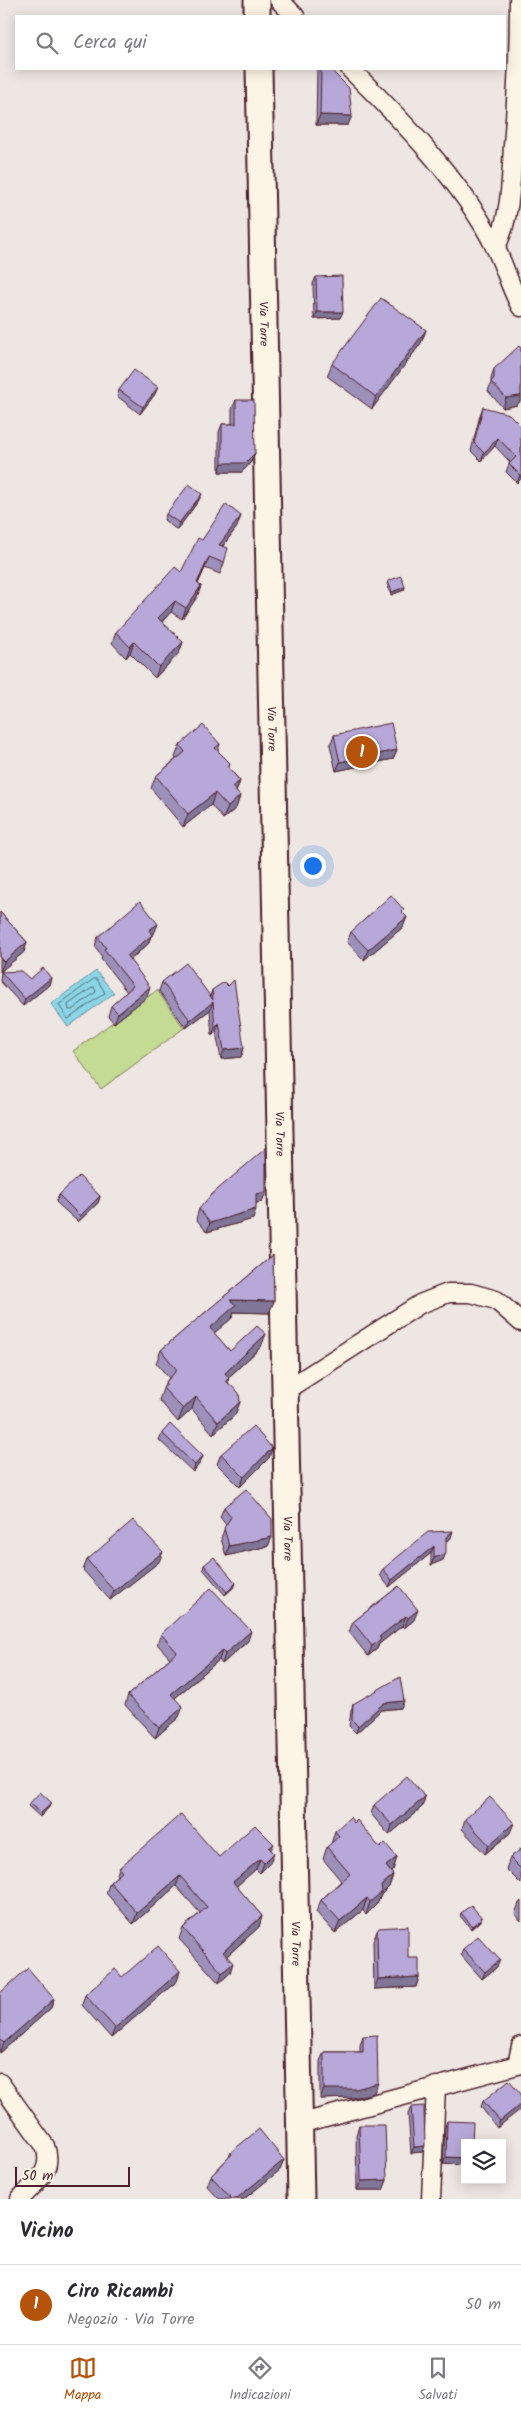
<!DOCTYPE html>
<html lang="it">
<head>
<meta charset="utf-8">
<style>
  body { margin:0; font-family:Kalam,sans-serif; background:#f7f7f7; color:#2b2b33 }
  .controls { position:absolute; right:15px; bottom:15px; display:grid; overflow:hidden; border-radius:0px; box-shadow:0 2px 12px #0003 }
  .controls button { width:45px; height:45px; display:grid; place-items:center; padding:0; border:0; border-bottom:1px solid #e1e1e2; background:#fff; color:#2b2b33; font:25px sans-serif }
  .scale { position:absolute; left:15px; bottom:12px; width:115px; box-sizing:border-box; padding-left:5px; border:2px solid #4a1f2b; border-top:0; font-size:14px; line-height:18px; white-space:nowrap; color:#4a1f2b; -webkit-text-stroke:4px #fcf5e5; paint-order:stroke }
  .you { position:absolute; left:312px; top:865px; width:18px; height:18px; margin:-12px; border:4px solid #fff; border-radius:50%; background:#1a73e8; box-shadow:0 0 0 8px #1a73e833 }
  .badge { display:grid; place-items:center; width:32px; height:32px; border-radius:50%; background:#b45309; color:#fff; font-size:16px; font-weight:700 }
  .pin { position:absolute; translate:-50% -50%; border:2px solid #fff; box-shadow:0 1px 5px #0006 }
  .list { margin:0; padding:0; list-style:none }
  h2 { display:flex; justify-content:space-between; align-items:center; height:65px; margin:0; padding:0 20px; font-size:21px }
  h2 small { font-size:16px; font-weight:400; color:#7c7c81 }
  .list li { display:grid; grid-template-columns:32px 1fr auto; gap:15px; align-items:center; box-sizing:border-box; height:80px; padding:0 20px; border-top:1px solid #e1e1e2 }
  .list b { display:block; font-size:19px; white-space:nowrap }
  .list p { margin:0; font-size:16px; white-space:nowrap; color:#7c7c81 }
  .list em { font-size:16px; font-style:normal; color:#7c7c81 }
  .icon { flex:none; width:28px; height:28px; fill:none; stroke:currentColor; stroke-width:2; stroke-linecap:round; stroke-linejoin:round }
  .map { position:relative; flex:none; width:521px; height:2199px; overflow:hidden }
  .search { position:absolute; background:#fff; box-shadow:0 2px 12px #0003; left:15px; right:15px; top:15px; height:55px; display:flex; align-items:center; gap:12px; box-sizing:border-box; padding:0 18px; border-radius:0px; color:#7c7c81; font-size:19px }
  .sheet { height:145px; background:#fff }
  nav { display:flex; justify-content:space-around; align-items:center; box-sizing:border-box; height:70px; border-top:1px solid #e1e1e2; background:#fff; font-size:14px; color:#7c7c81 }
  nav a { display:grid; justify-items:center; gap:2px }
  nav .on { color:#b45309 }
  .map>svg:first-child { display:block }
  .green { fill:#c3db92; stroke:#867d5e }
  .water { fill:#88d6e7; stroke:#6f8d9c }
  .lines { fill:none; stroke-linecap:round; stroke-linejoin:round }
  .shore { stroke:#636876; stroke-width:1 }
  .street-casing { stroke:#4a1f2b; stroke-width:21 }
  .secondary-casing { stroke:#4a1f2b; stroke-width:29 }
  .street { stroke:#fcf5e5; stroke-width:18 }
  .secondary { stroke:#fcf5e5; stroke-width:25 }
  .wall { fill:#9d90bb; stroke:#4a1f2b }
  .shaded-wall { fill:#807698; stroke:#4a1f2b }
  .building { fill:#b7a8d9; stroke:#4a1f2b }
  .labels { text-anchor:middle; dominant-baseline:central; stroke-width:4.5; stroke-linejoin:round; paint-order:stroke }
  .street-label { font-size:12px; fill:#4a1f2b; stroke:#fcf5e5 }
</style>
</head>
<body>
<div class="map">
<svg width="521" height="2199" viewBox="0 0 521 2199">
  <rect width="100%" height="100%" fill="#eee6e3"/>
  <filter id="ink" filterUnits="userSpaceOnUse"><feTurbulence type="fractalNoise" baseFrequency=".02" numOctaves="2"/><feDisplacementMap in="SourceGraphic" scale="10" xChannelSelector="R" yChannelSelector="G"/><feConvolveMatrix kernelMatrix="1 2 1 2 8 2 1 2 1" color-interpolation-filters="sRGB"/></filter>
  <g filter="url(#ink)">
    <polygon class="green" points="157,990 184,1028 101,1089 73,1051"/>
    <polygon class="water" points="96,971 114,993 68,1027 51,1004"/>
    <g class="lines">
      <g class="shore">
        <polygon points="94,979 97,979 105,993 68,1019 59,1005"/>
        <polygon points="94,987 96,992 72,1010 69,1010 68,1005"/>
      </g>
      <g class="street-casing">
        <g id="street">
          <polyline points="279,0 295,16"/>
          <path d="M350,69C399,117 465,185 495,247C505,266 510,288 521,307"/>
          <path d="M496,247C511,216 511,180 513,146C517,97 519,49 519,0"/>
          <polyline points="283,1392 420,1304 448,1293 471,1293 496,1300 521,1322"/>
          <polyline points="517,2065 521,2046"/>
          <path d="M0,2083L45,2146C54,2172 36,2181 20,2199"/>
          <polyline points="299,2124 521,2064"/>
          <polyline points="431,2199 436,2086"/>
        </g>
      </g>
      <g class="secondary-casing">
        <g id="secondary">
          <polyline points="257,0 257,16"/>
          <path id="s1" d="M259,69L301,2199"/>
        </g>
      </g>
      <use href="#street" class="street"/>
      <use href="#secondary" class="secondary"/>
    </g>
    <g class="wall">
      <polygon points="317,69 330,69 348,125 316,125"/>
      <polygon points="316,277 340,318 314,319 313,284"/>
      <polygon points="426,330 421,343 372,409 327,376 332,364"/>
      <polygon points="521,348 521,400 517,405 503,408 488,391 491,383 491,378 494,369"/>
      <polygon points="119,390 155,394 140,414 117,396"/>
      <polygon points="236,400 255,453 251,462 242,472 219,472 219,432 222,424 232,424 232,409"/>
      <polygon points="483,407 521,426 521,479 517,483 506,472 509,464 510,462 495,446 481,461 471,451 480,415"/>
      <polygon points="199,500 177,530 164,520 166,514"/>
      <polygon points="237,527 223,546 224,563 220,574 205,568 198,584 201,586 197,597 182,619 171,612 162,622 183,642 179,653 155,678 130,653 126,658 112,643 116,632 181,572"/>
      <polygon points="388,581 405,587 404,590 391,595 387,584"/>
      <polygon points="334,735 393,759 336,771 330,745"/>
      <polygon points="220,744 218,751 230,763 229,768 240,781 236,792 240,796 236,808 223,819 211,805 183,827 151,788 156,776 176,759 175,757 180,745"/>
      <polygon points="0,912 27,942 24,952 0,972"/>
      <polygon points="403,913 407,917 403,927 364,960 347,942 351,932"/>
      <polygon points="154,934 151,936 148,944 130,960 147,997 114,1023 108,1016 111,1006 127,992 101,959 102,957 95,946 98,937"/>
      <polygon points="1,972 30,979 51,978 49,985 23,1006 0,981"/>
      <polygon points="162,982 210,996 212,990 244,1048 241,1057 221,1059 216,1032 212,1036 210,1010 186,1028 159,991"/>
      <polygon points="59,1195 100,1196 98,1203 78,1222 56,1202"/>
      <polygon points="262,1202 256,1203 253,1219 207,1232 196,1219 199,1209"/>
      <polygon points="273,1255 274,1301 269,1313 234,1312 232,1318 214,1333 230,1351 261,1347 229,1377 228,1382 240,1402 235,1415 213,1434 192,1409 178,1422 159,1400 165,1383 169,1378 156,1363 161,1350"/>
      <polygon points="162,1433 203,1456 200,1463 193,1472 159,1440"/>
      <polygon points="272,1448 269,1458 240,1487 217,1464 221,1454"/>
      <polygon points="224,1507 272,1537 268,1546 226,1556 221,1538 226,1525 220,1517"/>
      <polygon points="451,1538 446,1541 443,1560 431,1565 431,1553 389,1587 380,1575 383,1569"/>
      <polygon points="87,1560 159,1562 110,1600 83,1570"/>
      <polygon points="204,1565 235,1586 225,1595 203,1569"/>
      <polygon points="399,1586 414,1620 404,1628 402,1626 379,1644 377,1649 368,1656 349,1632 353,1622"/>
      <polygon points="161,1634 248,1641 222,1664 219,1660 175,1698 179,1717 155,1738 125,1705 128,1695 170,1658 157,1644"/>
      <polygon points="353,1704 401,1708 381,1710 356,1733 349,1726 351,1711"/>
      <polygon points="425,1797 422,1807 389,1835 371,1814 374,1805"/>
      <polygon points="30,1803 52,1803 50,1806 40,1817 28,1806"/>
      <polygon points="465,1819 510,1833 485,1854 462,1829"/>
      <polygon points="354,1823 380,1848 397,1857 393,1870 391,1872 393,1875 389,1887 381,1895 377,1904 366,1915 363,1910 335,1933 316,1912 321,1900 341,1881 323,1859 327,1847 331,1844 335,1831"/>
      <polygon points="274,1844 271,1850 270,1863 260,1873 256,1869 236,1886 262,1916 259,1927 227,1956 230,1973 219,1983 179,1939 183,1928 200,1913 176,1886 133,1924 106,1893 110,1882 116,1877 119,1868 219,1857"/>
      <polygon points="521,1849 521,1884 506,1869 510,1858"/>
      <polygon points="521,1901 521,1921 515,1914 519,1903"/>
      <polygon points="461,1913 480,1921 471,1929 460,1916"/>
      <polygon points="377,1931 408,1958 419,1977 416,1987 374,1989 373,1941"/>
      <polygon points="463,1949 497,1967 482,1979 461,1955"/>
      <polygon points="180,1971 177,1981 111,2038 82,2005 85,1995 122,1977"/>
      <polygon points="0,1993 54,1999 51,2008 0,2053"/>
      <polygon points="363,2036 374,2093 353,2098 320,2099 320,2061 324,2052 360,2052 360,2045"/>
      <polygon points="521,2094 497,2128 481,2107 483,2101"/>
      <polygon points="411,2107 422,2152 411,2153 408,2114"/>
      <polygon points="447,2121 465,2143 465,2165 443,2164 445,2127"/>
      <polygon points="359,2125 387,2180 383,2190 357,2190 356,2135"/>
      <polygon points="231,2152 284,2160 280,2170 244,2199 219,2199 207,2186 211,2176 229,2157"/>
    </g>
    <g class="shaded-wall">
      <polygon points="320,115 352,116 348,125 316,125"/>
      <polygon points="317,312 343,312 340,318 314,319"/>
      <polygon points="426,330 421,343 372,409 376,397"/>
      <polygon points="158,387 155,394 140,414 143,407"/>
      <polygon points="521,395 521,400 517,405 503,408 506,398"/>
      <polygon points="498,438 495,446 481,461 484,453"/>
      <polygon points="255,453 251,462 242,472 219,472 222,463"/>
      <polygon points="521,474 521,479 517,483 520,475"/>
      <polygon points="202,494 199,500 177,530 179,523"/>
      <polygon points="241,516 237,527 215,556 219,545"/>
      <polygon points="209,557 205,568 193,594 197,583"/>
      <polygon points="201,586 197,597 182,619 186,608"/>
      <polygon points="405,587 404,590 391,595 392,592"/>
      <polygon points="175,601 171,612 154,629 158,618"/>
      <polygon points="134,642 130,653 126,658 130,647"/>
      <polygon points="183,642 179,653 155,678 159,667"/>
      <polygon points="397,750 393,759 336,771 340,762"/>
      <polygon points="240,781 235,794 232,787"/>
      <polygon points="215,793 211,805 183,827 188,814"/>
      <polygon points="240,796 236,808 223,819 228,807"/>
      <polygon points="407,917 403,927 364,960 368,950"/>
      <polygon points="158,924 154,934 151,936 148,944 123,965 127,956 149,930"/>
      <polygon points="27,942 24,952 0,972 4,962"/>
      <polygon points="51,978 49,985 23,1006 25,999"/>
      <polygon points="150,987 147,997 114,1023 118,1013"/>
      <polygon points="213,1002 210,1010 186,1028 190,1020"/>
      <polygon points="219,1023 216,1032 212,1036 215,1027"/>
      <polygon points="244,1048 241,1057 221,1059 224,1050"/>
      <polygon points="266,1192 262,1202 252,1204 256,1194"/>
      <polygon points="100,1196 98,1203 78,1222 80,1216"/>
      <polygon points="256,1209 253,1219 207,1232 210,1223"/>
      <polygon points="230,1300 274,1301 269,1313 234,1312 232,1318 205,1341 210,1328"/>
      <polygon points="266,1334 261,1347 220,1385 225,1373"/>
      <polygon points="196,1397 192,1409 178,1422 183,1409"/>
      <polygon points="240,1402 235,1415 213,1434 218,1422"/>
      <polygon points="272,1448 269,1458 240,1487 244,1477"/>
      <polygon points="203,1456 200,1463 193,1472 195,1465"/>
      <polygon points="453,1531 451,1538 444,1543 446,1537"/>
      <polygon points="272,1537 268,1546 226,1556 229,1546"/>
      <polygon points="434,1546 431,1553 389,1587 392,1580"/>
      <polygon points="163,1552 159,1562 110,1600 114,1591"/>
      <polygon points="446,1553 443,1560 431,1565 434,1558"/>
      <polygon points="236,1583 235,1586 225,1595 227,1592"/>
      <polygon points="418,1610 414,1620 404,1628 408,1618"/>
      <polygon points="406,1616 402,1626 379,1644 377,1649 368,1656 372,1646 379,1637"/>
      <polygon points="251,1631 248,1641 222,1664 225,1654"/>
      <polygon points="222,1651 219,1660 168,1704 171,1694"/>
      <polygon points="404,1701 401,1708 381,1710 356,1733 358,1726 384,1703"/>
      <polygon points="183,1707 179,1717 155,1738 159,1728"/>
      <polygon points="425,1797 422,1807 389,1835 392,1825"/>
      <polygon points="52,1803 50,1806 40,1817 41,1813"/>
      <polygon points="514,1823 510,1833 485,1854 489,1845"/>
      <polygon points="274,1853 270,1863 260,1873 264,1863"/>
      <polygon points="397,1857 393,1870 382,1879 386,1866"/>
      <polygon points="260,1859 256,1869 229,1893 233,1882"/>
      <polygon points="393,1875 389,1887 381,1895 377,1904 366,1915 370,1902 381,1886"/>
      <polygon points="180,1876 176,1886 133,1924 137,1913"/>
      <polygon points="367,1898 363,1910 335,1933 340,1921"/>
      <polygon points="262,1916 259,1927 220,1962 223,1952"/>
      <polygon points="482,1918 480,1921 471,1929 472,1926"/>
      <polygon points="500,1960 497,1967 482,1979 485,1972"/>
      <polygon points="233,1963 230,1973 219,1983 222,1973"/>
      <polygon points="180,1971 177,1981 111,2038 115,2028"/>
      <polygon points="419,1977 416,1987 374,1989 378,1979"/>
      <polygon points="54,1999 51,2008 0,2053 4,2043"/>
      <polygon points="378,2083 374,2093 353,2098 320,2099 324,2089"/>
      <polygon points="521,2104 521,2109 497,2128 500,2121"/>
      <polygon points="425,2146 422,2152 411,2153 414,2147"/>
      <polygon points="446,2157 465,2158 465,2165 443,2164"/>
      <polygon points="284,2160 280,2170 244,2199 236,2199"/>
      <polygon points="387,2180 383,2190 357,2190 361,2181"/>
    </g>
    <g class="building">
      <polygon points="321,69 330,69 349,88 352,116 320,115"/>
      <polygon points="342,276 343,312 317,312 316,277"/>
      <polygon points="381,298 426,330 376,397 332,364"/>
      <polygon points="519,346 521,348 521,395 520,396 506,398 491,382 494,378 494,369"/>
      <polygon points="134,370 158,387 143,407 119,390"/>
      <polygon points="236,400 254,400 255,453 245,463 222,463 222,424 236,424"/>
      <polygon points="483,407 509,414 521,426 521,474 520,475 509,464 516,457 498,438 484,453 474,443"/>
      <polygon points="189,484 202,494 179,523 166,514"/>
      <polygon points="226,504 241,516 219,545 228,548 224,563 209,557 197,583 201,586 186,608 175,601 158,618 183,642 159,667 134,642 130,647 116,632 175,567 181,572 198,538 202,540"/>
      <polygon points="401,576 405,587 392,592 388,581"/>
      <polygon points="391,723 397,750 340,762 334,735"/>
      <polygon points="203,725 220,744 215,748 230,763 227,766 240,781 232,787 240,796 228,807 215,793 188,814 156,776 185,752 180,745"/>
      <polygon points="391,895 404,910 402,912 407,917 368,950 351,932"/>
      <polygon points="140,901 158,924 149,930 152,935 127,956 150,987 118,1013 111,1006 133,986 104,949 106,948 98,937"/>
      <polygon points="0,912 27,942 4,962 0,958"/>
      <polygon points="186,963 213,1000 212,990 224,982 228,986 234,980 244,1048 224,1050 219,1023 215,1027 213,1002 190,1020 162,982"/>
      <polygon points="43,968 51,978 25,999 1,972 21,971 30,979"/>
      <polygon points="266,1148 266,1192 256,1194 256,1209 210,1223 199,1209 210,1196"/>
      <polygon points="79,1176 100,1196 80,1216 59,1195"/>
      <polygon points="273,1255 274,1301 230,1300 236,1305 210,1328 230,1351 257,1326 266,1334 225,1373 229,1378 226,1381 239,1393 240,1402 218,1422 196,1397 183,1409 163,1388 167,1385 165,1383 177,1370 161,1350"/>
      <polygon points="170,1424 203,1456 195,1465 162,1433"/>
      <polygon points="253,1426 272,1448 244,1477 221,1454"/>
      <polygon points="246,1489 272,1519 272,1537 229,1546 224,1528 231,1517 224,1507"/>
      <polygon points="133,1520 163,1552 114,1591 87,1560"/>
      <polygon points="453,1531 446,1537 446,1553 434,1558 434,1546 392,1580 383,1569 428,1532"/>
      <polygon points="214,1557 236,1583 227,1592 204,1565"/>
      <polygon points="399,1586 418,1610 408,1618 406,1616 379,1637 381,1639 372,1646 353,1622"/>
      <polygon points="211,1588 251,1631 225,1654 222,1651 171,1694 183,1707 159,1728 128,1695 177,1652 161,1634"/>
      <polygon points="400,1677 404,1701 384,1703 358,1726 352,1720 353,1704"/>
      <polygon points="407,1776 425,1797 392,1825 374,1805"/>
      <polygon points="40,1792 52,1803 41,1813 30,1803"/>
      <polygon points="490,1797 514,1823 489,1845 465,1819"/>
      <polygon points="181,1814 219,1857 255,1825 274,1844 269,1848 274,1853 264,1863 260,1859 233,1882 262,1916 223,1952 233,1963 222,1973 183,1928 207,1907 180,1876 137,1913 110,1882 122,1872 119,1868"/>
      <polygon points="350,1817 354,1823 357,1820 380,1848 385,1843 397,1857 386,1866 393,1875 381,1886 382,1892 370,1902 367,1898 340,1921 321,1900 350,1874 327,1847 339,1836 335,1831"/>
      <polygon points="521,1849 521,1869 510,1858"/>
      <polygon points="471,1905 482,1918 472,1926 461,1913"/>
      <polygon points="408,1926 408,1958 419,1958 419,1977 378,1979 377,1931 379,1928"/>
      <polygon points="478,1936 500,1960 485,1972 463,1949"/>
      <polygon points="158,1946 180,1971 115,2028 85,1995 115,1969 122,1977"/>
      <polygon points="28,1968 54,1999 4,2043 0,2039 0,1993"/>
      <polygon points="377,2035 378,2083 356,2089 324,2089 324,2052 363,2052 363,2036"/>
      <polygon points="509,2080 521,2094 521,2104 500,2121 483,2101"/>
      <polygon points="424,2106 425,2146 414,2147 411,2107"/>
      <polygon points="447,2121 473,2122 472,2143 465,2143 465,2158 446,2157"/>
      <polygon points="359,2125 385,2125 387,2180 361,2181"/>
      <polygon points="259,2129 284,2160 236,2199 232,2199 211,2176 232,2154 231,2152"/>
    </g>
  </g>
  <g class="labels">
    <g class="street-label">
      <text stroke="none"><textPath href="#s1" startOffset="255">Via Torre</textPath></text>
      <text stroke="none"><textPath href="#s1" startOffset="660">Via Torre</textPath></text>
      <text stroke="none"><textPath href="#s1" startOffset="1065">Via Torre</textPath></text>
      <text stroke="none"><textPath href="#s1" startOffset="1470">Via Torre</textPath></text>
      <text stroke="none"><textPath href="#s1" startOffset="1875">Via Torre</textPath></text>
    </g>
  </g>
</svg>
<div class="controls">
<button><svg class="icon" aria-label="layers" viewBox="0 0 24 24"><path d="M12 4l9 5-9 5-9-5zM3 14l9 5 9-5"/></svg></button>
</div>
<div class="scale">50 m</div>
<div class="you"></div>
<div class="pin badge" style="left:362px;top:752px">1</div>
<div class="search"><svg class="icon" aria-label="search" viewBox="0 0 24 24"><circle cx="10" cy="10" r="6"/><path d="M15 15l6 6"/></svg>Cerca qui</div>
</div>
<section class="sheet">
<h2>Vicino<small></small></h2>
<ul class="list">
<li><span class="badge">1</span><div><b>Ciro Ricambi</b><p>Negozio · Via Torre</p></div><em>50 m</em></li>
</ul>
</section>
<nav>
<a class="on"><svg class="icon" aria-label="map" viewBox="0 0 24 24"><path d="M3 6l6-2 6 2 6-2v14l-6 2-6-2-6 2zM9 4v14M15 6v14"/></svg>Mappa</a>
<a><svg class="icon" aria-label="directions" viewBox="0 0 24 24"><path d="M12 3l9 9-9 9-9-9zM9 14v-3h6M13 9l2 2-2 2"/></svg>Indicazioni</a>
<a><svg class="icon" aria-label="saved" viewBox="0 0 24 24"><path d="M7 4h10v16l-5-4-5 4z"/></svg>Salvati</a>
</nav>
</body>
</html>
